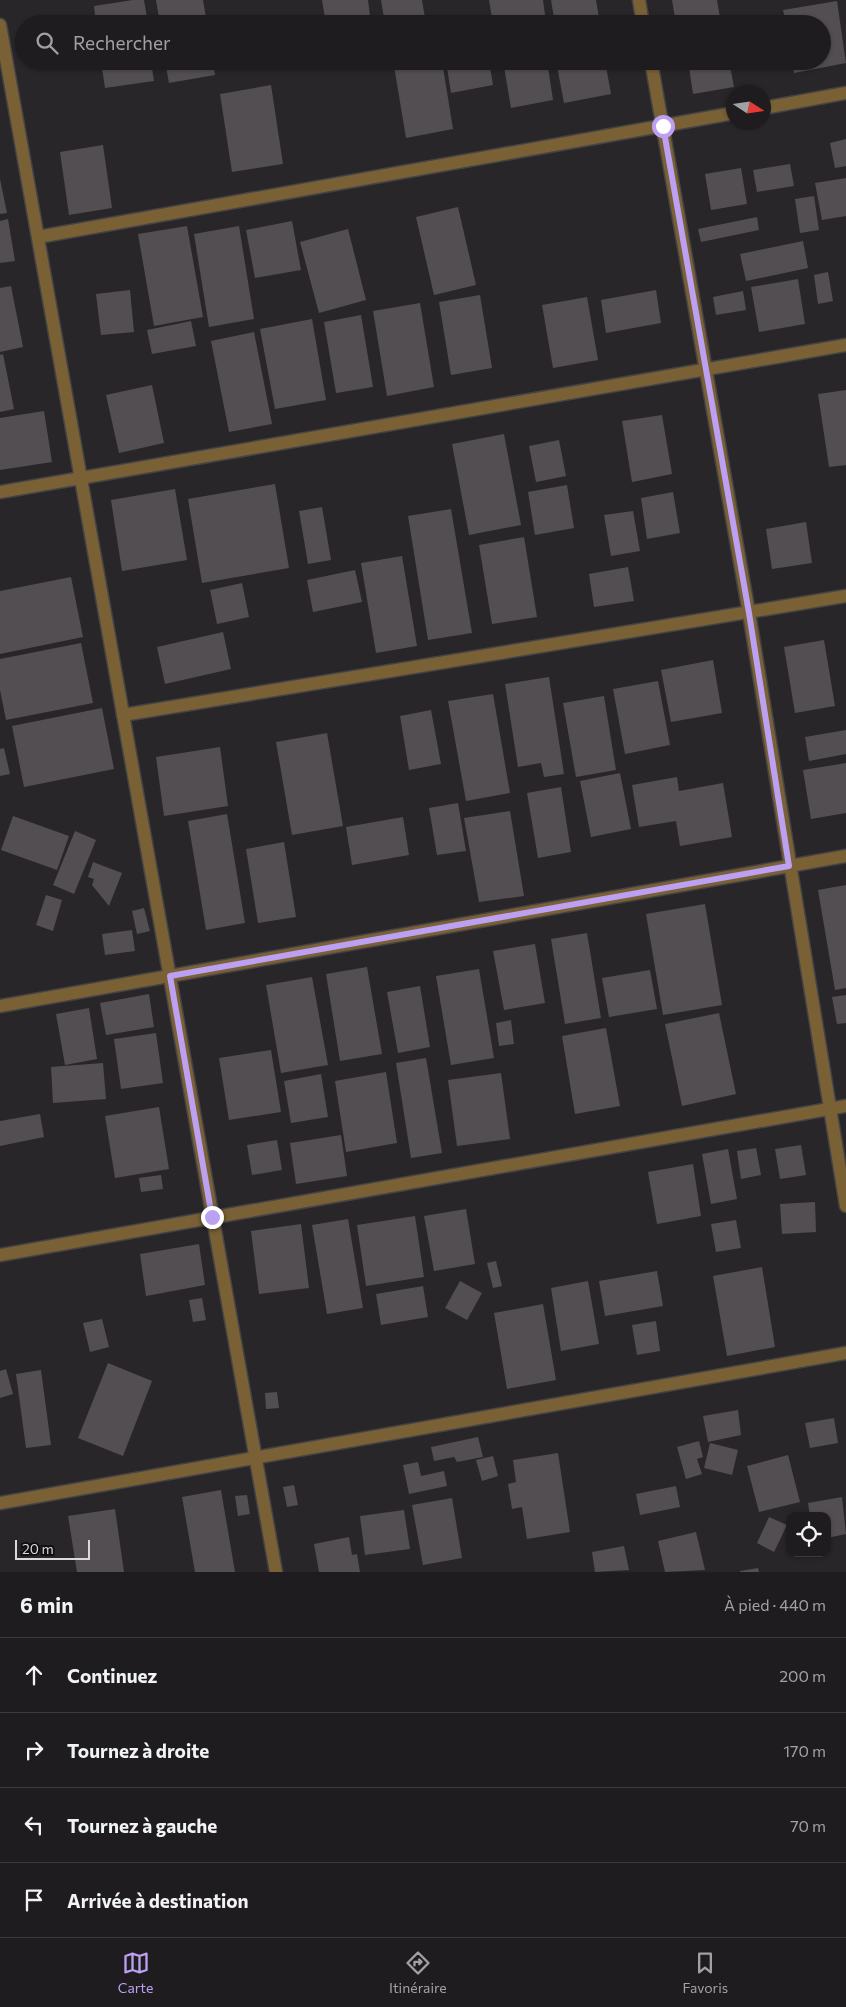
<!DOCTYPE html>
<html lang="fr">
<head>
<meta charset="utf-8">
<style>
  body { margin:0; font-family:Commissioner,sans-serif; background:#272528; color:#f1f3f6 }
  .controls { position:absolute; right:15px; bottom:15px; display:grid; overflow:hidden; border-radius:10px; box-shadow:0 1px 4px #0004 }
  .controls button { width:45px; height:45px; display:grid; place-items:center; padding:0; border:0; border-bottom:1px solid #3c3a3d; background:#1f1c1f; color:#f1f3f6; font:25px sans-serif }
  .compass { position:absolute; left:726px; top:85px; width:45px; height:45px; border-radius:50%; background:#1f1c1f; box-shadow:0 1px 4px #0004; rotate:102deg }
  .scale { position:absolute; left:15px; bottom:12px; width:75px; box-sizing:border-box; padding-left:5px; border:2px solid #dbd9db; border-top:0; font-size:14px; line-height:18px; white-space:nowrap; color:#dbd9db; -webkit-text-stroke:4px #110f11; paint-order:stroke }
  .stop { position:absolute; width:15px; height:15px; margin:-11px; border:4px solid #bca0f2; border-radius:50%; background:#fff }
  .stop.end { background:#bca0f2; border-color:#fff; box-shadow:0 1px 5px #0008 }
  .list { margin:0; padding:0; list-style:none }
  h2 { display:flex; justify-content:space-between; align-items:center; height:65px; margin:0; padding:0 20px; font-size:21px }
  h2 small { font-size:16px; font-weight:400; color:#a1a1a4 }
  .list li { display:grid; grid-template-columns:32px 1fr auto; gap:15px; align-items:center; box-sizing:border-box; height:75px; padding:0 20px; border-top:1px solid #3c3a3d }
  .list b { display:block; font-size:19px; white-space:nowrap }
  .list em { font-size:16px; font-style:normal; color:#a1a1a4 }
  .icon { flex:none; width:28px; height:28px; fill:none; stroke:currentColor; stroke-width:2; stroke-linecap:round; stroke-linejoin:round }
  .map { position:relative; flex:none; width:846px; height:1572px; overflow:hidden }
  .search { position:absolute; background:#1f1c1f; box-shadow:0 1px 4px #0004; left:15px; right:15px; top:15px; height:55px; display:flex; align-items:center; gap:12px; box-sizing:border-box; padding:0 18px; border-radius:28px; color:#a1a1a4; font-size:19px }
  .sheet { height:365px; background:#1f1c1f }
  nav { display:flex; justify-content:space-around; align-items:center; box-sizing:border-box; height:70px; border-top:1px solid #3c3a3d; background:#1f1c1f; font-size:14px; color:#a1a1a4 }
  nav a { display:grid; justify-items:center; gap:2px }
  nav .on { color:#bca0f2 }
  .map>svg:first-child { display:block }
  .building { fill:#524e52 }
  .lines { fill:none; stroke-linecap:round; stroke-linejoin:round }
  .street-casing { stroke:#454345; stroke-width:15 }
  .street { stroke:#7a6135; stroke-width:12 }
  .route { stroke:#bca0f2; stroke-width:6 }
</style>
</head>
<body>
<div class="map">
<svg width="846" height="1572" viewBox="0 0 846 1572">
  <rect width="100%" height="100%" fill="#292629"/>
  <g class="building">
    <polygon points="133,0 144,0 148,24 96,24 94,6"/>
    <polygon points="156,0 203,0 207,24 160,24"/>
    <polygon points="322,0 368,0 371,24 326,24"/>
    <polygon points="381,0 422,0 426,24 385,24"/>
    <polygon points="489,0 543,0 545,15 493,24"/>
    <polygon points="551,0 596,0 600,24 555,24"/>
    <polygon points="672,0 717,0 721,23 676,24"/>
    <polygon points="837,1 846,63 794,73 792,61 822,61 822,24 786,24 783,10"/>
    <polygon points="101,61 151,61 154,81 105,88"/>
    <polygon points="165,61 213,61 215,75 169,83"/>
    <polygon points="421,61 442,61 453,129 406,138 394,66"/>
    <polygon points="446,61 489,61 493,85 451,93"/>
    <polygon points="503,61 547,61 553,100 511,108"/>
    <polygon points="556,61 605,61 611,94 564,103"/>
    <polygon points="688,61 729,61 734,87 693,94"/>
    <polygon points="271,85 283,164 232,172 220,94"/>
    <polygon points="846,139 846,166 835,168 830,143"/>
    <polygon points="103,145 112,208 69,215 60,152"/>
    <polygon points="790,164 794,186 757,192 753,170"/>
    <polygon points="741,168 747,204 711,210 705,174"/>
    <polygon points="846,178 846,216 822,220 815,183"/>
    <polygon points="0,179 7,213 0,214"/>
    <polygon points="814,196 819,230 800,233 795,199"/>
    <polygon points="458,207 476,285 434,295 416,217"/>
    <polygon points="757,217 759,230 701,242 698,229"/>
    <polygon points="8,219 15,261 0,263 0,221"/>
    <polygon points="292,221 301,270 255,278 246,230"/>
    <polygon points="187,226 203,317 154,326 138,234"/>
    <polygon points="239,226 254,319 209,327 194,234"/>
    <polygon points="348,229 366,300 319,313 300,242"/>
    <polygon points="803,241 808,268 746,281 740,254"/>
    <polygon points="828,272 833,301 818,304 814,275"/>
    <polygon points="798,279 805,324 759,332 751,287"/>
    <polygon points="11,286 23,347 0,352 0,288"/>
    <polygon points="130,290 134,332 101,335 96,294"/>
    <polygon points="656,290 661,323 606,333 601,300"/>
    <polygon points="743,291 746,310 716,315 713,297"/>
    <polygon points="480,295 492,368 451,375 439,302"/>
    <polygon points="587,297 598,360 553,368 542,305"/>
    <polygon points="420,303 434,387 387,396 373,311"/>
    <polygon points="361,315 373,387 336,393 324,322"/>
    <polygon points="312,319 326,400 275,409 260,329"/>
    <polygon points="191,321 196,346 152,354 147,330"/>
    <polygon points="254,332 272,424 229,432 211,341"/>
    <polygon points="3,354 14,409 0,412 0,355"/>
    <polygon points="152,385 164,443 119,453 106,395"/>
    <polygon points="846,390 846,465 829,467 818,394"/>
    <polygon points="44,411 52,462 0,470 0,418"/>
    <polygon points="662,415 672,474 632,482 622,421"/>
    <polygon points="504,434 521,525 469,535 452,444"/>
    <polygon points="559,440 566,476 536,482 529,446"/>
    <polygon points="275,484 289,568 202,583 188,499"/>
    <polygon points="567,485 574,528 535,535 528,492"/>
    <polygon points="175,489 187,560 122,571 111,500"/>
    <polygon points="673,492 680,533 647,539 641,498"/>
    <polygon points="322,507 331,560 308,564 299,511"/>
    <polygon points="451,509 472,633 428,640 408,516"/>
    <polygon points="633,511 640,551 611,556 604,515"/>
    <polygon points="806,522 812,563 772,569 766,529"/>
    <polygon points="524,537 537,617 492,624 479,545"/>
    <polygon points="402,556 417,646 376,653 361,563"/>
    <polygon points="628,567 634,601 594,607 589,574"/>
    <polygon points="355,570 362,602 313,612 307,580"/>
    <polygon points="71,577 83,637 0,654 0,591"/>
    <polygon points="242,583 249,617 217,624 210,590"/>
    <polygon points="223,632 231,669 165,684 157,647"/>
    <polygon points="824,640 835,706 795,713 784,647"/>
    <polygon points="81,643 93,703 6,720 0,690 0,659"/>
    <polygon points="713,660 722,713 671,722 661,670"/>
    <polygon points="549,677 564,774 544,777 541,763 518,767 505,684"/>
    <polygon points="658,681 670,745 625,754 613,689"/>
    <polygon points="493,694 510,793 466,801 448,701"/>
    <polygon points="604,696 616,770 576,777 563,703"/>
    <polygon points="102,708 114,769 24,787 12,726"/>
    <polygon points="431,710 441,764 409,770 400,716"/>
    <polygon points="846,730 846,754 809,761 805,737"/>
    <polygon points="327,733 343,826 292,835 276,742"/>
    <polygon points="220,747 228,806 164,816 156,757"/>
    <polygon points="4,748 10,774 0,776 0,749"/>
    <polygon points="846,763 846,813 811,819 803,770"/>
    <polygon points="620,773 631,829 591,837 580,781"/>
    <polygon points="677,777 679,791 723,783 732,837 680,846 676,821 639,827 632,785"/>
    <polygon points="561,787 571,852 538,858 527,793"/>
    <polygon points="458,803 466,851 437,855 429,808"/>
    <polygon points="510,811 524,896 479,902 464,818"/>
    <polygon points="227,814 245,923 206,930 188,821"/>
    <polygon points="13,816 69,836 57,870 1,850"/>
    <polygon points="403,817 409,855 352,865 346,827"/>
    <polygon points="75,831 96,840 74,894 53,885"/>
    <polygon points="284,842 296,917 258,923 246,849"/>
    <polygon points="93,862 122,873 109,906 92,885 94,879 88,877"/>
    <polygon points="846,885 846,988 835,990 818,890"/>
    <polygon points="46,895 62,900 53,931 36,925"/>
    <polygon points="705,904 722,1005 663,1015 646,914"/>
    <polygon points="144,908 150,931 137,934 132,911"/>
    <polygon points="132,930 135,951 105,955 102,934"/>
    <polygon points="587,933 601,1018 565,1024 551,939"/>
    <polygon points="535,944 545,1003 504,1010 493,951"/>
    <polygon points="367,967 382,1054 340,1061 326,974"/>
    <polygon points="479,969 494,1058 451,1065 436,976"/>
    <polygon points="650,970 657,1009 609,1017 602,978"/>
    <polygon points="312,977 328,1065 281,1073 266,985"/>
    <polygon points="420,986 430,1047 398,1053 387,992"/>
    <polygon points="149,994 154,1027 106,1035 100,1003"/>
    <polygon points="846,995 846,1023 837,1024 832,997"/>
    <polygon points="89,1008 97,1059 65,1065 56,1014"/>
    <polygon points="719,1013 736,1094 682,1106 665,1024"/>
    <polygon points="511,1020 514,1044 499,1046 496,1023"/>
    <polygon points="606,1028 620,1106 575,1114 562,1036"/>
    <polygon points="156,1033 163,1083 121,1089 114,1039"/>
    <polygon points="271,1050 281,1112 229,1120 219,1058"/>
    <polygon points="426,1058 442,1153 411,1158 396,1063"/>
    <polygon points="103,1063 106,1099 53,1103 51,1067"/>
    <polygon points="386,1072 397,1143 346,1152 335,1081"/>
    <polygon points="501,1073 510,1139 457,1146 448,1080"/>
    <polygon points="321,1074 328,1117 291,1123 284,1081"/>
    <polygon points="159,1107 169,1169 115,1178 105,1116"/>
    <polygon points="40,1114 44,1137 0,1146 0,1121"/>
    <polygon points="341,1135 347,1176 296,1184 290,1143"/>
    <polygon points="277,1140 282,1170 252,1175 247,1145"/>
    <polygon points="801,1145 806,1175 780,1179 775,1149"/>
    <polygon points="756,1148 761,1175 741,1179 737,1151"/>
    <polygon points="728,1149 737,1199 711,1204 702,1154"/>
    <polygon points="693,1164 701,1216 657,1224 648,1172"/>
    <polygon points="161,1175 163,1189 141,1192 139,1178"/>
    <polygon points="815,1202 816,1232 782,1234 780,1204"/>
    <polygon points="466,1209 475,1264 434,1271 424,1216"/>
    <polygon points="415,1216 424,1277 366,1286 357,1225"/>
    <polygon points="348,1219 363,1308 327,1314 312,1225"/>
    <polygon points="736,1220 741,1248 716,1252 711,1224"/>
    <polygon points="301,1224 309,1288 259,1294 251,1231"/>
    <polygon points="199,1244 205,1285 146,1296 140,1254"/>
    <polygon points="496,1261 502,1286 493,1288 487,1263"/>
    <polygon points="762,1267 775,1347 727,1356 713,1276"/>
    <polygon points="657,1271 663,1306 605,1316 599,1281"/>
    <polygon points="460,1281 482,1293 467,1320 445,1308"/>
    <polygon points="588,1281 599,1344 561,1351 551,1288"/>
    <polygon points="423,1286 428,1317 381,1325 376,1294"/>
    <polygon points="202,1298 206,1320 193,1322 189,1300"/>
    <polygon points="543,1304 556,1380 507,1389 494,1313"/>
    <polygon points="102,1319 109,1347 90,1352 83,1323"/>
    <polygon points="656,1321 660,1351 637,1355 632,1325"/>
    <polygon points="108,1363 152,1381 123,1456 78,1438"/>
    <polygon points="6,1369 13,1394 0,1398 0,1371"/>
    <polygon points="41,1370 51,1445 26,1448 16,1374"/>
    <polygon points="277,1392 279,1408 266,1409 265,1393"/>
    <polygon points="738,1410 741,1435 708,1442 703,1416"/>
    <polygon points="834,1418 838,1443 810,1448 805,1423"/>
    <polygon points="478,1437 483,1457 457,1462 454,1457 434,1461 431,1447"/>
    <polygon points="699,1441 703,1457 697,1459 702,1474 686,1479 677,1447"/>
    <polygon points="710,1443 738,1450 732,1475 704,1468"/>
    <polygon points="558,1453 570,1532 527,1539 522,1507 512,1509 508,1484 516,1482 513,1460"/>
    <polygon points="788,1455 800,1502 759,1512 747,1466"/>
    <polygon points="493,1456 498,1476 482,1481 476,1460"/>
    <polygon points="418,1462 421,1476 444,1471 447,1486 409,1494 403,1465"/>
    <polygon points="294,1485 298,1505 287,1507 283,1487"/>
    <polygon points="676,1486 680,1507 640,1515 636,1494"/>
    <polygon points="221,1490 235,1572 195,1572 182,1497"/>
    <polygon points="247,1495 250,1514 238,1516 235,1496"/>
    <polygon points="842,1497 846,1534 827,1538 827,1516 810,1516 808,1503"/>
    <polygon points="452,1498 462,1558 423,1565 412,1505"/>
    <polygon points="115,1509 124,1572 77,1572 68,1516"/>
    <polygon points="404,1510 410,1549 365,1555 360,1516"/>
    <polygon points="769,1517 787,1525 774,1552 757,1543"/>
    <polygon points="696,1532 705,1570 665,1572 658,1541"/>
    <polygon points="349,1537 352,1555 357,1554 360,1572 319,1572 314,1544"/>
    <polygon points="624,1546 629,1570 595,1572 592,1552"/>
    <polygon points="758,1568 759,1572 740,1572 740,1571"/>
  </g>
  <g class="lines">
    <g class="street-casing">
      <g id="street">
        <polyline points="639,0 643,24"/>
        <polyline points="0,25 276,1572"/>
        <polyline points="651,61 749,613 846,1206"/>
        <polyline points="764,108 846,93"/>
        <polyline points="38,237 734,113"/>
        <polyline points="0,492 846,345"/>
        <polyline points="123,715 846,596"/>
        <polyline points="0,1006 846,856"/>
        <polyline points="0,1255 846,1106"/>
        <polyline points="0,1503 846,1353"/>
      </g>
    </g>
    <use href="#street" class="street"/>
  </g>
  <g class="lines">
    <polyline class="route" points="212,1217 170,976 789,866 749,613 663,126"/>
  </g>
</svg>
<div class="controls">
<button><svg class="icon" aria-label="locate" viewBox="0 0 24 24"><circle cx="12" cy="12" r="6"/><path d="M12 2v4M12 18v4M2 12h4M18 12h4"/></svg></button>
</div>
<svg class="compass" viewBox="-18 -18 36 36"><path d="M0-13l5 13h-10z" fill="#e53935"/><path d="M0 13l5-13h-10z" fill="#a1a1a4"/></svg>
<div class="scale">20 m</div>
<div class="stop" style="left:663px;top:126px"></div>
<div class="stop end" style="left:212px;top:1217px"></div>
<div class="search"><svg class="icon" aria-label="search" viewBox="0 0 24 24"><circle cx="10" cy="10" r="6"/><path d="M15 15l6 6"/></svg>Rechercher</div>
</div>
<section class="sheet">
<h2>6 min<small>À pied · 440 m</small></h2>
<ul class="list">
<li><svg class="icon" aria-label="ahead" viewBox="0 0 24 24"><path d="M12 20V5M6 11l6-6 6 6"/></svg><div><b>Continuez</b></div><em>200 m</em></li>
<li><svg class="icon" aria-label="right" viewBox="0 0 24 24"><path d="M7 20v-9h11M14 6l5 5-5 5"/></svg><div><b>Tournez à droite</b></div><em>170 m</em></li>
<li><svg class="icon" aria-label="left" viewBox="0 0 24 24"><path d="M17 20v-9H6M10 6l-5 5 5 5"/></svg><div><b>Tournez à gauche</b></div><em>70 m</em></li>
<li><svg class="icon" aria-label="arrive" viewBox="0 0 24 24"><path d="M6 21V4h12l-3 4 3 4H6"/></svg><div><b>Arrivée à destination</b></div></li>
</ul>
</section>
<nav>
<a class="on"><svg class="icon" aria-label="map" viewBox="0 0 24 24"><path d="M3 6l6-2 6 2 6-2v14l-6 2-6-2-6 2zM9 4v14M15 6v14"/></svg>Carte</a>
<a><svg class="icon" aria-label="directions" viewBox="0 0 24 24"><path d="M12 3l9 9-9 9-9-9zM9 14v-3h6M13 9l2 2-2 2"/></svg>Itinéraire</a>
<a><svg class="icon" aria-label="saved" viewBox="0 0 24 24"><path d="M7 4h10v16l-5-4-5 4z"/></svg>Favoris</a>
</nav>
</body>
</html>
